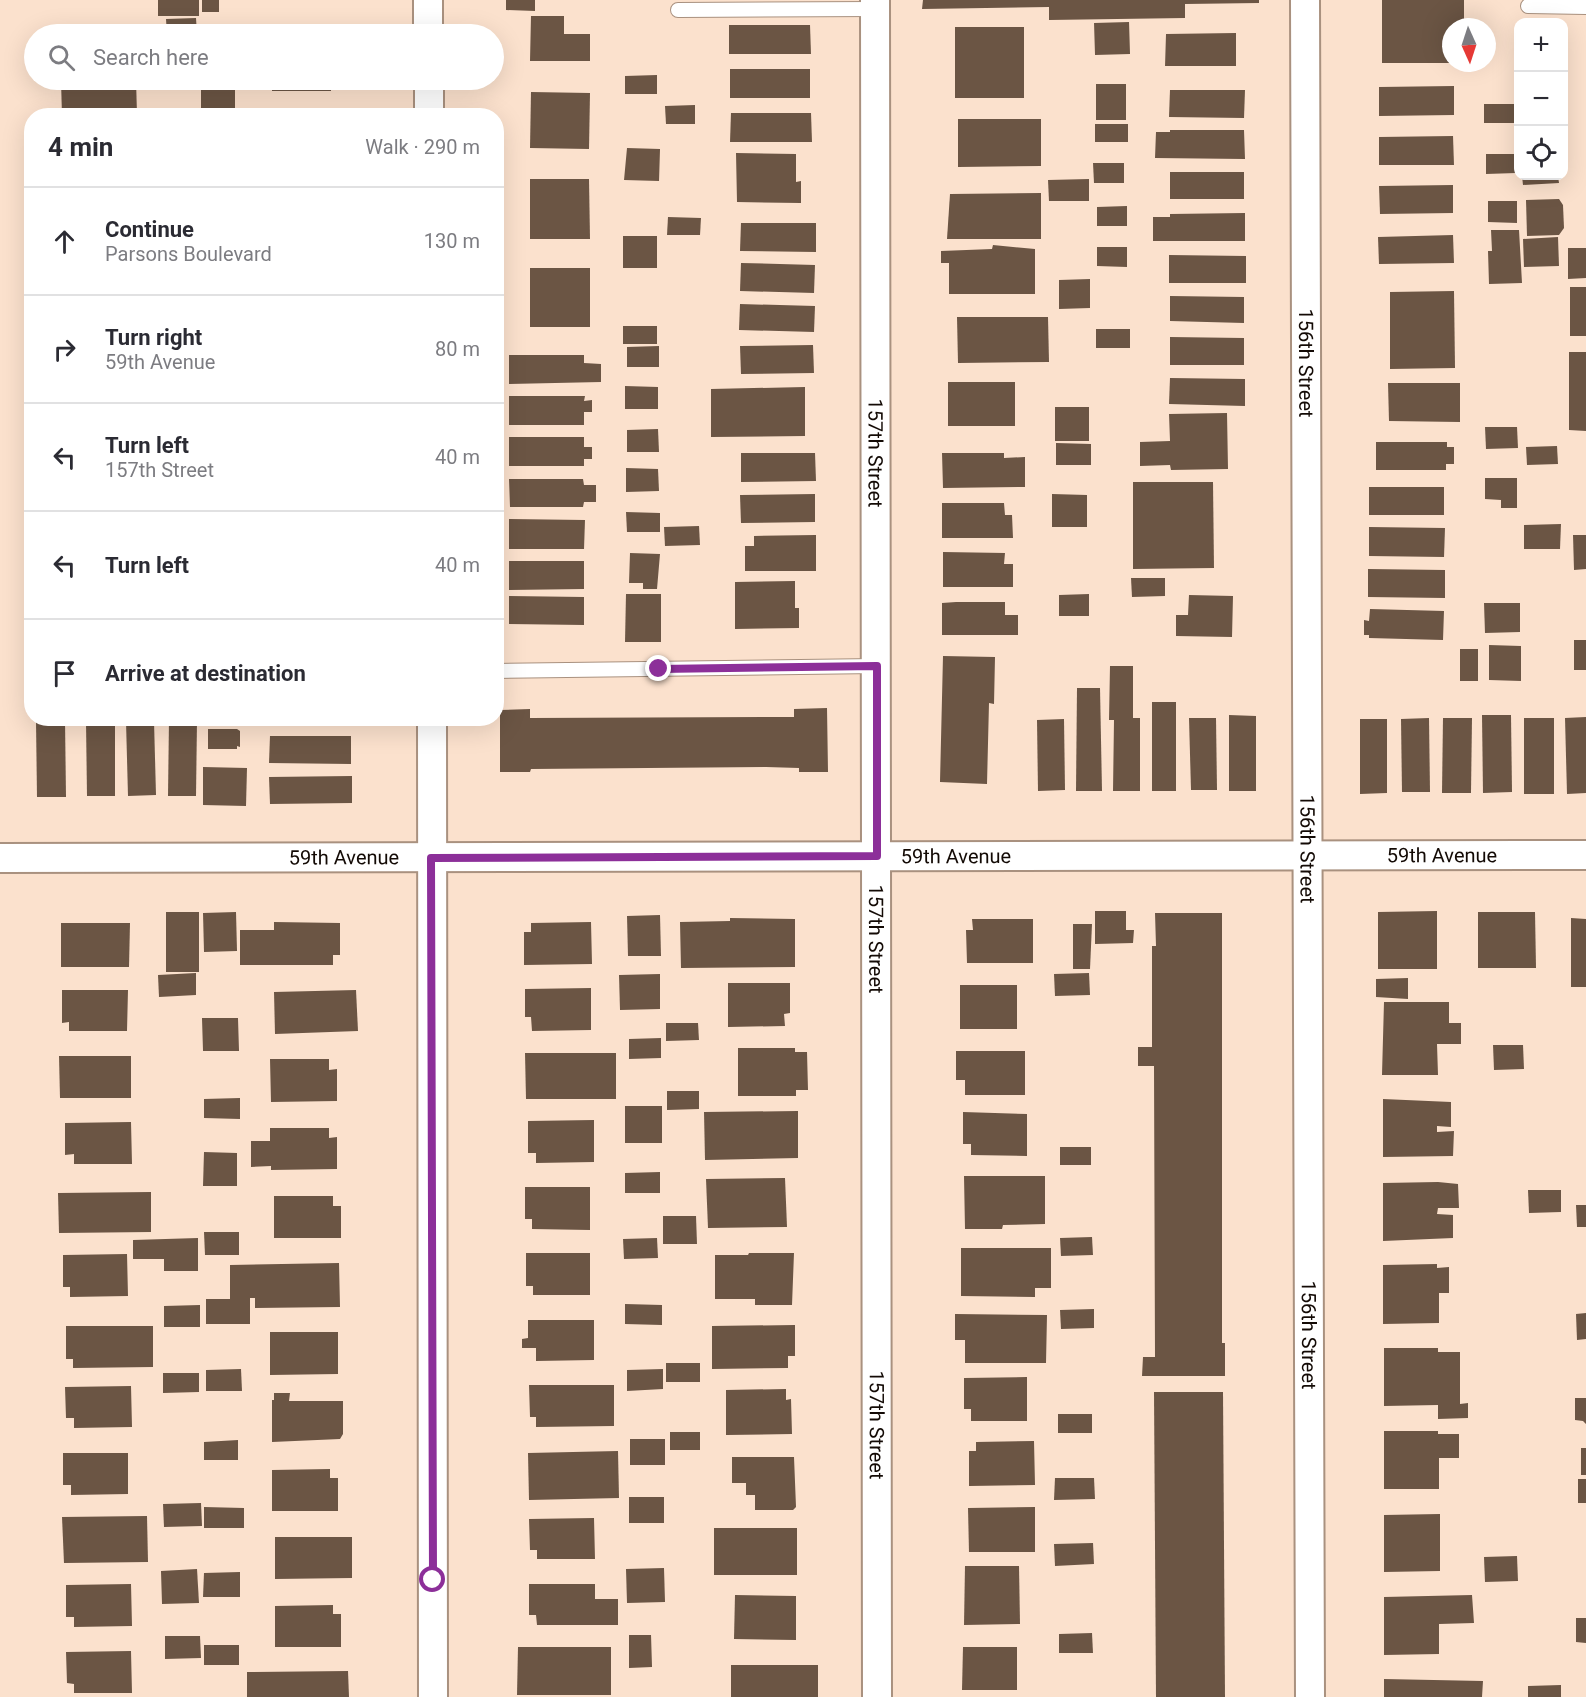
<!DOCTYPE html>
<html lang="en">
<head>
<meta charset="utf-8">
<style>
  body { margin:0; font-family:Roboto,sans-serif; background:#f7f7f7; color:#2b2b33 }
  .controls { position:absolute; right:18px; top:18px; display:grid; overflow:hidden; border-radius:12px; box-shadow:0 6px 24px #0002 }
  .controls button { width:54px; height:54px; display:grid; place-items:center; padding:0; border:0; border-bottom:2px solid #e1e1e2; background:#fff; color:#2b2b33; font:30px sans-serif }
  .compass { position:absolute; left:1442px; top:18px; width:54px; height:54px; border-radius:50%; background:#fff; box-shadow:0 6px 24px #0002; rotate:177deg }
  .stop { position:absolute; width:18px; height:18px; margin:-14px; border:4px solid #8c2f99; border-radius:50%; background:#fff }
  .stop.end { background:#8c2f99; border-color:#fff; box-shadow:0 2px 6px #0008 }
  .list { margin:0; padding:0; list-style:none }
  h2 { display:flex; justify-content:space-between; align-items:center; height:78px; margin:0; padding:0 24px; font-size:26px }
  h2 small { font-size:20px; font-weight:400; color:#7c7c81 }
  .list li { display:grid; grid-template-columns:39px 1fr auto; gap:18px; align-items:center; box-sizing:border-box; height:108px; padding:0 24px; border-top:2px solid #e1e1e2 }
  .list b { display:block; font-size:22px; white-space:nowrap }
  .list p { margin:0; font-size:20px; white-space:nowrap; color:#7c7c81 }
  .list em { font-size:20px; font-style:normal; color:#7c7c81 }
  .icon { flex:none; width:33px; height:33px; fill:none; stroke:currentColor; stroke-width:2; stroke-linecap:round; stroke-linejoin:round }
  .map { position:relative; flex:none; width:1586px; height:1697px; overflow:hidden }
  .search { position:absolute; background:#fff; box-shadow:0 6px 24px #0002; left:24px; top:24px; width:480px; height:66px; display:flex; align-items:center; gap:15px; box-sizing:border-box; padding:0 21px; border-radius:33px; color:#7c7c81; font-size:22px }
  .panel { position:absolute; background:#fff; box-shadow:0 6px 24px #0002; left:24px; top:108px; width:480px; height:618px; border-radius:24px }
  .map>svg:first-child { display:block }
  .building { fill:#6b5544 }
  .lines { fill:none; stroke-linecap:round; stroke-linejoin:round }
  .service-casing { stroke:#a9917f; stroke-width:16 }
  .minor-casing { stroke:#a9917f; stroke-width:32 }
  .service { stroke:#fff; stroke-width:14 }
  .minor { stroke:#fff; stroke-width:28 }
  .route { stroke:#8c2f99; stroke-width:8 }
  .labels { text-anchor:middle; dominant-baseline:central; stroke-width:6; stroke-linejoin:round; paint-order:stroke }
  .street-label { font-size:20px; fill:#130a05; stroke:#fbe1cd }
</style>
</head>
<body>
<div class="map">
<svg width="1586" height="1697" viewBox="0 0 1586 1697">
  <rect width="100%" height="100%" fill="#fbe1cd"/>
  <g class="building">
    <rect x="158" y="0" width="41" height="16"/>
    <rect x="202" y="0" width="17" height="12"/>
    <polygon points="506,0 535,0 535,11 506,10"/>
    <polygon points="923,0 1259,0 1259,3 1185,4 1185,18 1049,20 1049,7 922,9"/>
    <polygon points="1382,0 1464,0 1464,27 1451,27 1451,63 1382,63"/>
    <polygon points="531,16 564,16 564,34 590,34 590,61 530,61"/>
    <polygon points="196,18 197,34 167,34 166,19"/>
    <polygon points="1129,22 1130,54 1095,55 1094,23"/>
    <polygon points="729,25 810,25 811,54 729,54"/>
    <rect x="955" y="27" width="69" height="71"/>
    <rect x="44" y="30" width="71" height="4"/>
    <rect x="272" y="32" width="59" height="2"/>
    <polygon points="1236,33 1236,66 1165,66 1166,34"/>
    <rect x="730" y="69" width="80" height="29"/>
    <polygon points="657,75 657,94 625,94 625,76"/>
    <polygon points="61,80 136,80 137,114 62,116"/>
    <polygon points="163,80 197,80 197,86 163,85"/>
    <rect x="272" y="80" width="59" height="11"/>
    <rect x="1096" y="84" width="30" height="36"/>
    <polygon points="1454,86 1454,115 1379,116 1379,87"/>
    <rect x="201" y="87" width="34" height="29"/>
    <polygon points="1170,90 1245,90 1244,118 1169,117"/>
    <polygon points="531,92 590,93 589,149 530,148"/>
    <polygon points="1484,104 1518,104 1517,123 1484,123"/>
    <polygon points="695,105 695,124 666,124 665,106"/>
    <polygon points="731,113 811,113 812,142 730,142"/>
    <polygon points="958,119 1041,119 1041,166 958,167"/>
    <rect x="1095" y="124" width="33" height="18"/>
    <polygon points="1170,130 1244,130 1245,159 1155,158 1156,132 1170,132"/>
    <polygon points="1453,136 1454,165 1379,165 1379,137"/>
    <polygon points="627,148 660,149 659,181 624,180"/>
    <polygon points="736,153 796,154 796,182 801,181 801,203 737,202"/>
    <polygon points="1486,154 1515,154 1516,173 1486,174"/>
    <polygon points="1093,163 1124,163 1124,183 1094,183"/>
    <rect x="1170" y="172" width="74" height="27"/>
    <polygon points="1522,176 1558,176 1559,183 1523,185"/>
    <polygon points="530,179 589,179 590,239 530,239"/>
    <polygon points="1089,179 1089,201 1049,201 1048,180"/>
    <polygon points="1453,185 1453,213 1380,214 1379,186"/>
    <polygon points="1041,193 1041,239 947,239 950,194"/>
    <polygon points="1559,199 1563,205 1564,228 1559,235 1527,236 1526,200"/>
    <polygon points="1488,201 1517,201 1517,223 1488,222"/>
    <polygon points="1127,206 1127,226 1097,226 1097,207"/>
    <polygon points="1245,213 1245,241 1153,241 1153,217 1170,217 1170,214"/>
    <polygon points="668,217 701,218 700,235 667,235"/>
    <polygon points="741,223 816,223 816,252 740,251"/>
    <polygon points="1491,230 1519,230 1522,283 1489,284 1488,251 1492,251"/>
    <polygon points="1453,235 1454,263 1379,264 1378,237"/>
    <rect x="623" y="236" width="34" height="32"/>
    <polygon points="1558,237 1559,266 1524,267 1523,239"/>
    <polygon points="993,245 1035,249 1035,294 949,294 949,263 941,263 941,251 992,249"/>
    <polygon points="1097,247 1127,247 1127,267 1097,266"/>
    <polygon points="1568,248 1586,248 1586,278 1568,279"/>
    <polygon points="1169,255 1246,256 1246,283 1169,283"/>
    <polygon points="741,263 815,265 814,293 740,291"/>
    <rect x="530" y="268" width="60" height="59"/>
    <polygon points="1090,279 1090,308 1059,309 1059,280"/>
    <rect x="1570" y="287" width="16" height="49"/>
    <polygon points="1454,291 1455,368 1390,369 1390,292"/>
    <polygon points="1170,296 1244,297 1244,323 1170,321"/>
    <polygon points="740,304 815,306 814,332 739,330"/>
    <polygon points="957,317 1048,317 1049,362 958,363"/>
    <rect x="623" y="326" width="34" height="18"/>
    <rect x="1096" y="329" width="34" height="19"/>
    <polygon points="1170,337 1244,338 1244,365 1170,365"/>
    <polygon points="813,345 814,373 741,374 740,346"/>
    <polygon points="659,346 659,367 627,367 627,347"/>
    <polygon points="1569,352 1586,352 1586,431 1569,430"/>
    <polygon points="509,355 584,355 584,363 601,364 601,382 509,384"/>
    <polygon points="1170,378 1245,379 1245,406 1169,404"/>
    <rect x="948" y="382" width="67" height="44"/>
    <polygon points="1388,383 1460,383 1460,422 1389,421"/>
    <polygon points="625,386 658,387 658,409 625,409"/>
    <polygon points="805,387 805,436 711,437 711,389"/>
    <polygon points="509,396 585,396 584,401 592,400 592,412 584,412 584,425 509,425"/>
    <rect x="1055" y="407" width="34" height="34"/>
    <polygon points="1227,413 1228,469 1171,470 1170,465 1140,466 1140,442 1170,441 1169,414"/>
    <polygon points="1485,427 1517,427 1518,448 1486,449"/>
    <polygon points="658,429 659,452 627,452 627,430"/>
    <polygon points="509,437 584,437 584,447 592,447 592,459 584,459 584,466 509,466"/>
    <polygon points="1376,442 1447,442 1447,447 1454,447 1454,464 1446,464 1446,470 1376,470"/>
    <polygon points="1056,443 1091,444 1091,465 1056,465"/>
    <polygon points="1557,446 1558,464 1527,465 1526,447"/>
    <polygon points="741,453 815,453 816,481 741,482"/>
    <polygon points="942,453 1004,453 1004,458 1025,457 1025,487 943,488"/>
    <polygon points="626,468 658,469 659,491 626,492"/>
    <polygon points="1485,478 1517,478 1517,508 1501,508 1501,500 1485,499"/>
    <polygon points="509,479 583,479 584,485 596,485 596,502 584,502 583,507 510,507"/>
    <polygon points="1133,482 1213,482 1214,568 1133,569"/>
    <rect x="1369" y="487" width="75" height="28"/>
    <polygon points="815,494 815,522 741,523 740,495"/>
    <polygon points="1052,494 1087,495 1087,527 1052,527"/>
    <polygon points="942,503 1004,503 1005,515 1012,515 1013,538 942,538"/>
    <polygon points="626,512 660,513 660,532 627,532"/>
    <polygon points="509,519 585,520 584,549 509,549"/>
    <polygon points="1561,524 1560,549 1524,549 1524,525"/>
    <polygon points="699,526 700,545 665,546 664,527"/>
    <polygon points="1369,527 1445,528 1444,557 1369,556"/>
    <polygon points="816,535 816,571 745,571 745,546 754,546 754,536"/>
    <polygon points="1573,535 1586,535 1586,569 1574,570"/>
    <polygon points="943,552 1005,553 1004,564 1013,564 1013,587 943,587"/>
    <polygon points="630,553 660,554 657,589 643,589 643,583 629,583"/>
    <polygon points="509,561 584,561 584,589 509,590"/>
    <polygon points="1368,569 1445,570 1445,598 1368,597"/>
    <polygon points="1131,578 1165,578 1165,596 1132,597"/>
    <polygon points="795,581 795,608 799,608 799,628 735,629 735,582"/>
    <polygon points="626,594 661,594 661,642 625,642"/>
    <polygon points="1089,594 1089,616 1059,616 1059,595"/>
    <polygon points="1189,595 1233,596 1232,637 1176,636 1176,615 1188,615"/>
    <polygon points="509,596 584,597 584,625 509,624"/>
    <polygon points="956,602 1005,602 1005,615 1018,615 1018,635 942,635 942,603"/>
    <polygon points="1484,603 1520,603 1520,632 1485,633"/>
    <polygon points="1370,609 1444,611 1443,640 1369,638 1369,635 1364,635 1364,620 1369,621"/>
    <rect x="1574" y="640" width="12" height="30"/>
    <polygon points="1489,645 1521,646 1521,681 1489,680"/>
    <rect x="1460" y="649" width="18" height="32"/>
    <polygon points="943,656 995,657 994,704 989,703 987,784 940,782"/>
    <polygon points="1110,666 1133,666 1133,718 1140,718 1140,791 1113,791 1114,720 1109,720"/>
    <polygon points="1077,688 1100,688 1102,791 1076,791"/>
    <rect x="1152" y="702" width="24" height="89"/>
    <polygon points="827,708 828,772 799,772 799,768 766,767 531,769 530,772 500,772 500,710 530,709 530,718 766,717 794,717 794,709"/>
    <polygon points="1229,715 1256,716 1256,791 1229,791"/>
    <polygon points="1482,715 1511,715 1512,792 1483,793"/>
    <polygon points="1586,717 1586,793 1567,794 1565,718"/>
    <rect x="270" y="718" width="81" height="4"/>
    <polygon points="1189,718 1216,718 1217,790 1191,790"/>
    <polygon points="1429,718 1430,792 1402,792 1401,719"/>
    <polygon points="1443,718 1472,718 1471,793 1442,793"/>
    <rect x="1524" y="718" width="30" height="76"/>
    <polygon points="1064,719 1065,790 1038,791 1037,720"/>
    <polygon points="1360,719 1387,719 1387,793 1360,794"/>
    <polygon points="65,720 66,797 37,797 36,721"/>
    <polygon points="169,720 197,721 196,796 168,796"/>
    <polygon points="86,721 115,721 115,796 87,796"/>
    <polygon points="126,721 154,721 156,795 128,796"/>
    <polygon points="208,729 237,729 240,731 240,747 237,746 237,749 208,749"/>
    <polygon points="270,736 351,736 351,764 269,763"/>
    <polygon points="203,767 247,768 246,806 203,805"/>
    <polygon points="352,776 352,803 270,804 269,777"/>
    <polygon points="1095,911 1126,911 1126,930 1134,930 1133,943 1095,944"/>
    <polygon points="1437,911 1437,969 1378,969 1378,912"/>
    <rect x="166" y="912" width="33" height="60"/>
    <polygon points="236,912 237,951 204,952 203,913"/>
    <polygon points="1478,912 1535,912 1536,968 1478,968"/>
    <polygon points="1155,913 1222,913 1222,1343 1225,1343 1225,1376 1142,1376 1143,1357 1155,1357 1154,1066 1138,1066 1138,1047 1152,1047 1152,946 1156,946"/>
    <polygon points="660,915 661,956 628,956 627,916"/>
    <polygon points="730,918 795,919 795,967 681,968 680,922 730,921"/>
    <polygon points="1571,918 1586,919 1586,987 1571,987"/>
    <polygon points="972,919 1033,919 1033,963 967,963 966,930 973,930"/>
    <polygon points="274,922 340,923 340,955 333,955 333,965 240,965 240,930 274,930"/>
    <polygon points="591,922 592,964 524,965 524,932 531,932 531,923"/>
    <polygon points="61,923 130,923 129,967 61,967"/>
    <polygon points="1073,924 1092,924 1090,969 1073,969"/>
    <polygon points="196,973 196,995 159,997 158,975"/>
    <polygon points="1089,973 1090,995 1055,996 1054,974"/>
    <polygon points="660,974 660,1009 620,1010 619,975"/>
    <polygon points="1408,978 1408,999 1376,997 1376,979"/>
    <polygon points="728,983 790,983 790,1013 784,1014 785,1026 728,1027"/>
    <rect x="960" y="985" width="57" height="44"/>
    <polygon points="591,988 591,1030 532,1031 531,1017 525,1017 525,989"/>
    <polygon points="62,990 128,990 127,1031 69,1031 69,1022 62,1023"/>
    <polygon points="356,990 358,1031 275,1034 274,992"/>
    <polygon points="1384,1002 1449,1002 1449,1023 1461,1023 1461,1044 1437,1044 1438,1075 1382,1075"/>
    <polygon points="202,1018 238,1018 239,1051 203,1051"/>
    <polygon points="666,1023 698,1023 699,1040 666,1041"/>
    <polygon points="661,1038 661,1058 629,1059 629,1039"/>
    <polygon points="1493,1045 1523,1045 1524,1069 1494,1070"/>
    <polygon points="738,1048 795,1048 795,1052 807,1052 808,1090 796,1090 796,1096 738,1096"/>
    <polygon points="956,1051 1025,1051 1025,1095 965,1095 965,1080 956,1080"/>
    <polygon points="525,1053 616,1053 616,1099 526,1099"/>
    <polygon points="59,1056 131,1056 131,1098 60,1098"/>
    <polygon points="270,1059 329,1059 329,1070 337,1069 337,1101 271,1102"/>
    <polygon points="667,1091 699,1091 699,1109 667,1110"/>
    <polygon points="240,1098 240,1119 204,1118 204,1099"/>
    <polygon points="1383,1099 1451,1102 1451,1127 1437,1126 1437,1132 1454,1131 1453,1156 1383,1157"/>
    <rect x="625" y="1106" width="37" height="37"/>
    <polygon points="798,1111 798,1158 705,1160 704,1112"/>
    <polygon points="963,1112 1027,1114 1027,1156 971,1155 971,1144 963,1144"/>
    <polygon points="594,1120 594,1162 536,1163 536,1153 528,1153 528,1121"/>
    <polygon points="131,1122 132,1164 74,1164 74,1154 65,1155 65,1123"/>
    <polygon points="270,1128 329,1128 329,1138 337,1137 337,1169 271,1170 271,1166 251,1167 251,1141 270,1141"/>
    <rect x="1060" y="1147" width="31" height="18"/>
    <polygon points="204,1152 237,1153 237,1186 203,1186"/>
    <polygon points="660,1172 660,1193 625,1193 625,1173"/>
    <polygon points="964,1176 1045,1176 1045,1224 1003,1225 1002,1229 965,1229"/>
    <polygon points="785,1178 787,1227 708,1228 706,1179"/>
    <polygon points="1438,1182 1458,1184 1459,1208 1438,1208 1437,1214 1453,1215 1453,1238 1383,1241 1383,1183"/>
    <polygon points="525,1187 590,1187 590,1230 532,1229 532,1219 525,1219"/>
    <polygon points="1528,1190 1561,1190 1561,1212 1529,1213"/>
    <polygon points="151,1192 151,1232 59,1233 58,1193"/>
    <polygon points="274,1196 333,1196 333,1206 341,1206 341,1238 274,1238"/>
    <polygon points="1576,1205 1586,1205 1586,1227 1577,1227"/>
    <polygon points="663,1216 696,1216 697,1244 663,1244"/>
    <polygon points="204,1232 239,1232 239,1255 205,1255"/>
    <polygon points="1092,1237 1093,1255 1061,1256 1060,1238"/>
    <polygon points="198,1238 198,1271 164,1271 164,1259 133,1259 133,1240"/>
    <polygon points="657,1238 658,1258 624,1259 623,1239"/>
    <polygon points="961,1248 1051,1248 1051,1288 1035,1288 1035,1297 961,1296"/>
    <polygon points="526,1253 590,1253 590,1295 533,1295 533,1286 526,1286"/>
    <polygon points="749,1253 794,1253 792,1305 755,1305 755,1299 715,1299 715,1255 748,1255"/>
    <polygon points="127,1254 128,1296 70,1297 70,1287 63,1287 63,1255"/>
    <polygon points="339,1263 340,1307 255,1308 255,1298 250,1298 250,1324 206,1324 206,1299 230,1299 230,1265"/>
    <polygon points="1437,1264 1437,1268 1449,1267 1449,1293 1439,1293 1439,1323 1383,1324 1383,1265"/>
    <polygon points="625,1304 662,1305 662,1325 625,1324"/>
    <polygon points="200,1305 200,1327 164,1327 164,1306"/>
    <polygon points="1094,1309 1094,1328 1061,1329 1060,1310"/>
    <polygon points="1586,1313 1586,1339 1577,1340 1576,1314"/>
    <polygon points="955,1314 1047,1315 1046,1363 965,1363 965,1340 955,1340"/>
    <polygon points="528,1320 594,1320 594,1360 536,1361 536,1348 522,1348 522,1339 528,1338"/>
    <polygon points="795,1325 795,1356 788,1356 788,1368 712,1369 712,1326"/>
    <polygon points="66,1326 153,1326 153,1367 73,1368 73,1359 66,1359"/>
    <polygon points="270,1332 338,1332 338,1374 270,1375"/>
    <polygon points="1384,1348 1438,1348 1438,1352 1460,1352 1460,1404 1468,1403 1468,1418 1438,1419 1438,1405 1384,1406"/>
    <rect x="666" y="1363" width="34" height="19"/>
    <polygon points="241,1369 242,1391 206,1391 206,1370"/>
    <polygon points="663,1369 663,1389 627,1391 627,1370"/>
    <polygon points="163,1373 199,1373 199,1392 163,1393"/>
    <polygon points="1027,1377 1027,1421 971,1421 971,1409 964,1409 964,1378"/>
    <polygon points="529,1385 614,1385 614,1426 536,1427 536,1417 530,1417"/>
    <polygon points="131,1386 132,1427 74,1428 74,1418 66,1418 65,1387"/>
    <polygon points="786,1389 786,1400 791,1399 792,1434 726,1435 726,1390"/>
    <polygon points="1154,1392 1223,1392 1225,1697 1156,1697"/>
    <polygon points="274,1393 290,1393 289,1401 343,1401 343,1434 340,1439 272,1442 272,1400 274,1400"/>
    <polygon points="1575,1398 1586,1398 1586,1424 1583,1421 1575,1420"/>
    <rect x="1058" y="1414" width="34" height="19"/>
    <polygon points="1384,1431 1438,1431 1438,1434 1459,1434 1459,1458 1439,1458 1439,1489 1384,1489"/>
    <rect x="670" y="1432" width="30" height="18"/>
    <rect x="630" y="1439" width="35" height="26"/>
    <polygon points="238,1440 238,1460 204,1460 204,1442"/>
    <polygon points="1034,1441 1035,1485 969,1486 969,1451 976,1451 976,1442"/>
    <rect x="1581" y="1448" width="5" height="27"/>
    <polygon points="618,1451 619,1498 529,1500 528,1453"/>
    <polygon points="63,1453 128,1453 128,1494 71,1495 71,1485 63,1485"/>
    <polygon points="732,1457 794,1457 796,1507 793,1510 755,1510 755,1495 746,1495 746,1483 732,1483"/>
    <polygon points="330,1469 330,1478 338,1478 338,1511 272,1511 272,1470"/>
    <polygon points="1055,1478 1094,1478 1095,1499 1054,1500"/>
    <rect x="1578" y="1479" width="8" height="24"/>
    <rect x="629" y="1497" width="35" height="26"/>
    <polygon points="201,1503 202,1526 164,1527 163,1504"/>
    <polygon points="204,1507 244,1508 244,1528 204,1528"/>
    <polygon points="1035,1507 1035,1552 969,1552 968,1508"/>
    <polygon points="1440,1514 1440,1571 1384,1572 1384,1515"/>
    <polygon points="147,1516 148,1562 64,1563 62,1517"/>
    <polygon points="594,1518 595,1559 537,1559 537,1550 530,1550 529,1519"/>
    <rect x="714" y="1528" width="83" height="47"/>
    <polygon points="275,1537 352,1537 352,1578 275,1579"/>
    <polygon points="1093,1543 1094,1564 1055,1566 1054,1544"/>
    <polygon points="1517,1556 1518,1581 1485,1582 1484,1557"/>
    <polygon points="965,1566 1019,1566 1020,1624 964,1625"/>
    <polygon points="664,1568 665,1602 627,1603 626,1569"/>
    <polygon points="197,1569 199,1603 162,1604 161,1571"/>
    <polygon points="240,1572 240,1597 203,1597 204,1573"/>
    <polygon points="131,1584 132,1626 74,1627 74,1617 66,1617 66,1585"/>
    <polygon points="529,1584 595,1584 595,1599 618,1599 618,1625 537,1625 536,1615 529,1615"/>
    <polygon points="735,1595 796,1596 796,1640 734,1639"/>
    <polygon points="1472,1595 1474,1623 1439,1624 1439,1654 1384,1655 1384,1597"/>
    <polygon points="333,1605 333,1614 341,1614 341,1647 275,1647 275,1606"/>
    <polygon points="1576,1618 1586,1618 1586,1643 1576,1642"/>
    <polygon points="1092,1633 1093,1653 1059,1653 1059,1634"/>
    <polygon points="629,1635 651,1635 652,1667 629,1668"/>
    <polygon points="165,1636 200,1636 201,1658 165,1659"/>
    <rect x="204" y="1645" width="35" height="20"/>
    <polygon points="518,1647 611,1647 611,1695 517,1695"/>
    <polygon points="963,1647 1017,1647 1017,1690 962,1690"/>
    <polygon points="131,1651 132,1693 74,1693 74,1684 67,1683 66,1652"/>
    <rect x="731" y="1665" width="87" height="32"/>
    <polygon points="348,1671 349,1697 247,1697 247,1672"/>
    <polygon points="1384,1679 1483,1681 1482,1697 1384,1697"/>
    <polygon points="1561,1685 1561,1697 1528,1697 1528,1686"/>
  </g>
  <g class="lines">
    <g class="service-casing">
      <g id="service">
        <polyline points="1528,6 1586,7"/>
        <polyline points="678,10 875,9"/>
        <polyline points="496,671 877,666"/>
      </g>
    </g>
    <g class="minor-casing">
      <g id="minor">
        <polyline points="428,0 428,34"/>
        <path id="s1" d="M875,0L877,1697"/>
        <path id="s2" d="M1305,0L1310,1697"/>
        <polyline points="429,80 429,116"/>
        <polyline points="432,718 433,1697"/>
        <path id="s3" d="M0,858L1586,855"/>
      </g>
    </g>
    <use href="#service" class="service"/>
    <use href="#minor" class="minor"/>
  </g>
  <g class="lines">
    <polyline class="route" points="433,1580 431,858 877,856 877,666 659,669"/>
  </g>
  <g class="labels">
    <g class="street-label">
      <text stroke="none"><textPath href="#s2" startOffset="363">156th Street</textPath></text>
      <text stroke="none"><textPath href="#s1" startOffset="453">157th Street</textPath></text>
      <text stroke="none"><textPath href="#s2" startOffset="849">156th Street</textPath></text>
      <text stroke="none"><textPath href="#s3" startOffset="1442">59th Avenue</textPath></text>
      <text stroke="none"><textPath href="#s3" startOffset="956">59th Avenue</textPath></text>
      <text stroke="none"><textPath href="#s3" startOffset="344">59th Avenue</textPath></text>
      <text stroke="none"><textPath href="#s1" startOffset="939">157th Street</textPath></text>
      <text stroke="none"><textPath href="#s2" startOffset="1335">156th Street</textPath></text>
      <text stroke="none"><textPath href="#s1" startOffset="1425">157th Street</textPath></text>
    </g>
  </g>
</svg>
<div class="controls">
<button>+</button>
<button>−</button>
<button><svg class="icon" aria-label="locate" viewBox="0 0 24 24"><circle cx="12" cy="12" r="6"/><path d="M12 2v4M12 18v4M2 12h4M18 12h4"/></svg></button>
</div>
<svg class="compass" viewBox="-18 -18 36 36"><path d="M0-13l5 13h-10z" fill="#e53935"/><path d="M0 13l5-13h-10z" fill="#7c7c81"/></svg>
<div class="stop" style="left:433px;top:1580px"></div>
<div class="stop end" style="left:659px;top:669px"></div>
<div class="search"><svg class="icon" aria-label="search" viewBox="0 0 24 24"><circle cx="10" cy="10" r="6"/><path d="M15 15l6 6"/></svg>Search here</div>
<section class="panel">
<h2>4 min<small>Walk · 290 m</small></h2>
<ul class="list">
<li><svg class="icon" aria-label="ahead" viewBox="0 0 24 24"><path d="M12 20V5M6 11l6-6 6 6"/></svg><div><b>Continue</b><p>Parsons Boulevard</p></div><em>130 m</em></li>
<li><svg class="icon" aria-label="right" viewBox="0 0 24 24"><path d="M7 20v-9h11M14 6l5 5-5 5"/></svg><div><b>Turn right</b><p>59th Avenue</p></div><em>80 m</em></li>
<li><svg class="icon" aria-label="left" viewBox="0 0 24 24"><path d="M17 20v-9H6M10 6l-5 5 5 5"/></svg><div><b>Turn left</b><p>157th Street</p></div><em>40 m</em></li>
<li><svg class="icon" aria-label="left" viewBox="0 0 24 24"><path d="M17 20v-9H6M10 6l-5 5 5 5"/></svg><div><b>Turn left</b></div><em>40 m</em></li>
<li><svg class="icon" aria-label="arrive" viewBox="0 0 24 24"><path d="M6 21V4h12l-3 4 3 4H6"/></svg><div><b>Arrive at destination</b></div></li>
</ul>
</section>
</div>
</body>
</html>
